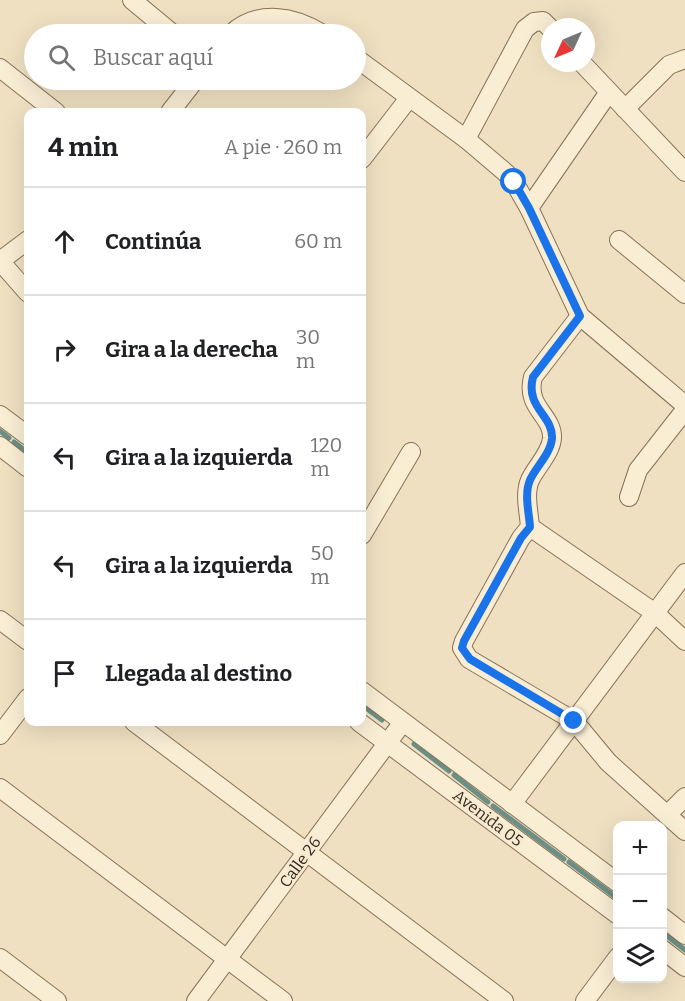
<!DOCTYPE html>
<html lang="es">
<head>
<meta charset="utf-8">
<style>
  body { margin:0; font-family:Bitter,serif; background:#f2f2f2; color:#202124 }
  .controls { position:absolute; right:18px; bottom:18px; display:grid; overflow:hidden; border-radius:12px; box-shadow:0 6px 24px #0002 }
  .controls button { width:54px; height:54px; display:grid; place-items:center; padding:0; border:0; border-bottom:2px solid #e0e0e0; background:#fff; color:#202124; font:30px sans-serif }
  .compass { position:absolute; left:541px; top:18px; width:54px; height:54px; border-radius:50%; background:#fff; box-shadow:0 6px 24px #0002; rotate:226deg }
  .stop { position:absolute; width:18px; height:18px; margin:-14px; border:4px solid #1a73e8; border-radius:50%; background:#fff }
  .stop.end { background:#1a73e8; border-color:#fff; box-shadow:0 2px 6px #0008 }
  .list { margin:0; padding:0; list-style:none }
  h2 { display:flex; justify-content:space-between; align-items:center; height:78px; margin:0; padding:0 24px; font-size:26px }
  h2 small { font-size:20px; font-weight:400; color:#757577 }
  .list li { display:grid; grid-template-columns:39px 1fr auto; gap:18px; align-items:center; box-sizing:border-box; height:108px; padding:0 24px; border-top:2px solid #e0e0e0 }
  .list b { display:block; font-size:22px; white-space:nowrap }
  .list em { font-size:20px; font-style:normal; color:#757577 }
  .icon { flex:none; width:33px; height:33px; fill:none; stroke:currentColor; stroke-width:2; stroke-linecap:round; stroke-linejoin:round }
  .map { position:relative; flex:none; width:685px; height:1001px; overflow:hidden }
  .search { position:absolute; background:#fff; box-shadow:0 6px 24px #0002; left:24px; top:24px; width:342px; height:66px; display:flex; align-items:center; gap:15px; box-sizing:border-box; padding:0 21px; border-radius:33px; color:#757577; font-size:22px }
  .panel { position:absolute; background:#fff; box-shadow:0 6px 24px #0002; left:24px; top:108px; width:342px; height:618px; border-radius:12px }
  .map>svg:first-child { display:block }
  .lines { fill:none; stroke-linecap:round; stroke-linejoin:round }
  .stream { stroke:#6b8f85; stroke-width:5 }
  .street-casing { stroke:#897158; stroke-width:20 }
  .street { stroke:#f9edd4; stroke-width:18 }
  .route { stroke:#1a73e8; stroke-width:8 }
  .labels { text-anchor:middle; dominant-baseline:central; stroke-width:4.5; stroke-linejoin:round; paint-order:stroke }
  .street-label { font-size:16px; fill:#38291d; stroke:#f6ead1 }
</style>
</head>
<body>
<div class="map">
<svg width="685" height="1001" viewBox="0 0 685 1001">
  <rect width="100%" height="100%" fill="#efe0c1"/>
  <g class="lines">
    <g class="stream">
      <polyline points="0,431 9,438"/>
      <polyline points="14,442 28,453"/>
      <polyline points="362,705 382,720"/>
      <polyline points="414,744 449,771"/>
      <polyline points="454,775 488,802"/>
      <polyline points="493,806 564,859"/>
      <polyline points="569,862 618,899"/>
      <polyline points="662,932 685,950"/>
    </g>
    <g class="street-casing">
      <g id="street">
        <polyline points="132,0 173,34"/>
        <path d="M231,34C258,9 294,16 323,34"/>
        <polyline points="356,58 466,139 506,173 514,182 529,208 580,316 685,405"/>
        <polyline points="582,63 685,172"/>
        <polyline points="0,68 56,112"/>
        <polyline points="625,109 669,65 685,59"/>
        <polyline points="170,112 195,80"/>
        <polyline points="466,139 525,29 534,22 543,21 550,28"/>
        <polyline points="362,159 409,98"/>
        <polyline points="529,208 609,92"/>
        <polyline points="619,240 685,294"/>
        <polyline points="0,261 28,293"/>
        <polyline points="0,261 28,240"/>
        <path d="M580,316L533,377C525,408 553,415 552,438C551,453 536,467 530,480C524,494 529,512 530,527L521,538L464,641L462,648L469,659L574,721L608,762L685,831"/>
        <polyline points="0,415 28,436"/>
        <polyline points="0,446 28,468"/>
        <polyline points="629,497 638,470 685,410"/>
        <polyline points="530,527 655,613 685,641"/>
        <polyline points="362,535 411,452"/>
        <polyline points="0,620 28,641"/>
        <polyline points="362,691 618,883"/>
        <polyline points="134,722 504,1001"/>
        <polyline points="359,722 618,915"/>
        <polyline points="0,735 28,698"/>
        <polyline points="0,788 283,1001"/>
        <polyline points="512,804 685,573"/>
        <polyline points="667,815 685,797"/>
        <polyline points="662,917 685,935"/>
        <polyline points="662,949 685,967"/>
        <polyline points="0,958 57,1001"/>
        <polyline points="196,1001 403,722"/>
        <polyline points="585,1001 618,957"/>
      </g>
    </g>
    <use href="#street" class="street"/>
  </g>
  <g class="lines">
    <path class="route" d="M514,182L529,208L580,316L533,377C525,408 553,415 552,438C551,453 536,467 530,480C524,494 529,512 530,527L521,538L464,641L462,648L470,659L574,721"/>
  </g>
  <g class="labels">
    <g class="street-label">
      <text transform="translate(488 818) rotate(37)">Avenida 05</text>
      <text transform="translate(300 862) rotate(-54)">Calle 26</text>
    </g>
  </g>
</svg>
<div class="controls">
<button>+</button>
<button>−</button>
<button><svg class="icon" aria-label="layers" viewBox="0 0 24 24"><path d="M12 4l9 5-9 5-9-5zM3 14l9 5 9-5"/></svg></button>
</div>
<svg class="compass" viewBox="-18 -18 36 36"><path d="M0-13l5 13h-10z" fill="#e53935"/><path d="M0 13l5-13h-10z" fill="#757577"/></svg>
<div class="stop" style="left:514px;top:182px"></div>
<div class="stop end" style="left:574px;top:721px"></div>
<div class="search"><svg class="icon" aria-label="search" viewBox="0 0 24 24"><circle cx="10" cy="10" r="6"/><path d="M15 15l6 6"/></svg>Buscar aquí</div>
<section class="panel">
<h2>4 min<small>A pie · 260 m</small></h2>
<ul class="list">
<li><svg class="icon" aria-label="ahead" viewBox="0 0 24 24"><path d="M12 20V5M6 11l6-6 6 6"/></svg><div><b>Continúa</b></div><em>60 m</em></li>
<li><svg class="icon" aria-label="right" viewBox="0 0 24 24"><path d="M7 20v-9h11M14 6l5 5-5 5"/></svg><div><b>Gira a la derecha</b></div><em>30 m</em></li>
<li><svg class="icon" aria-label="left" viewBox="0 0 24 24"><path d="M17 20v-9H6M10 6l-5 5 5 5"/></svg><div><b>Gira a la izquierda</b></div><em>120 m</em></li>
<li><svg class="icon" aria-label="left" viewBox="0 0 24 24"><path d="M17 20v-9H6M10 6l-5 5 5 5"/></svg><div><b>Gira a la izquierda</b></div><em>50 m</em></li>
<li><svg class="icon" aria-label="arrive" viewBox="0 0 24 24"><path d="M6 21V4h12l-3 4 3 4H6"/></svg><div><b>Llegada al destino</b></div></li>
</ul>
</section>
</div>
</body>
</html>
